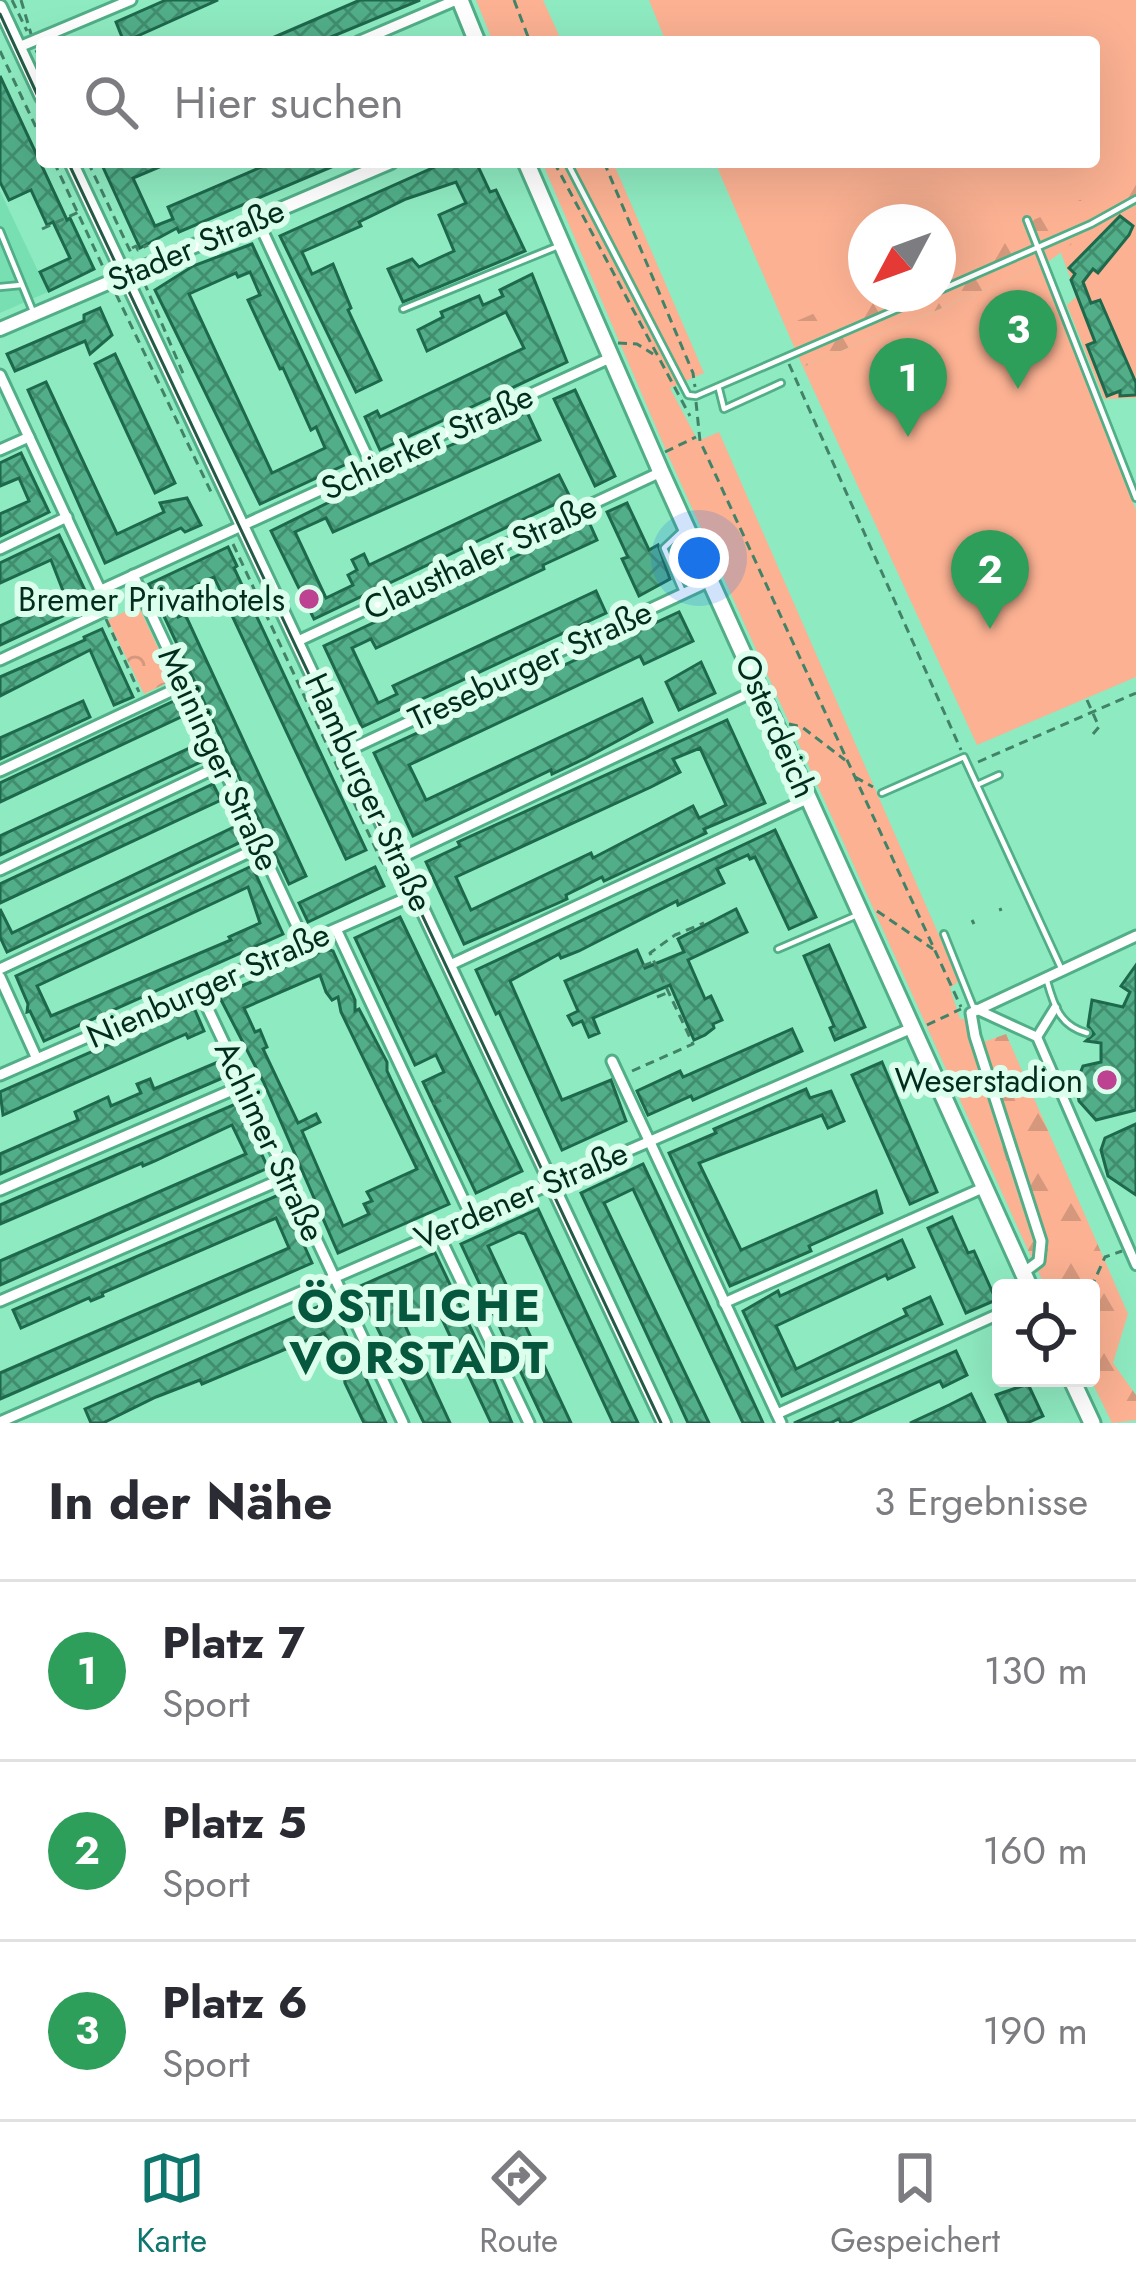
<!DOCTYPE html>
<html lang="de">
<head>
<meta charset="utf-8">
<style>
  body { margin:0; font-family:Jost,sans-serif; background:#f2f2f3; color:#2b2b33 }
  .controls { position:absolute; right:36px; bottom:36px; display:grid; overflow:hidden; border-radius:12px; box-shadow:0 12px 48px #0002 }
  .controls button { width:108px; height:108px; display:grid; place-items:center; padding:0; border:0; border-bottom:3px solid #e1e1e2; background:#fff; color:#2b2b33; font:60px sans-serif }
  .compass { position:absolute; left:848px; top:204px; width:108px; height:108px; border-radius:50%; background:#fff; box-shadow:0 12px 48px #0002; rotate:229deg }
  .you { position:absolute; left:699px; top:558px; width:42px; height:42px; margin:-30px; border:9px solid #fff; border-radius:50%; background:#1a73e8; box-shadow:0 0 0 18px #1a73e833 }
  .badge { display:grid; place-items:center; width:78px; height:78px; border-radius:50%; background:#0f766e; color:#fff; font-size:39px; font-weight:700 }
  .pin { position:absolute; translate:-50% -99px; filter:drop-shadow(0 3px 6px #0008) }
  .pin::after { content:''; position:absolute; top:63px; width:42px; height:36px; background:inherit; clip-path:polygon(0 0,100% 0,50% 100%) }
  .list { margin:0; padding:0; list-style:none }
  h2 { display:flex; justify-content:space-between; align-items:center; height:156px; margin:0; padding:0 48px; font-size:51px }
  h2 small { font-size:39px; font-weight:400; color:#7c7c81 }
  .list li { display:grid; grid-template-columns:78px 1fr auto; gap:36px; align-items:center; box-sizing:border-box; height:180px; padding:0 48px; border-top:3px solid #e1e1e2 }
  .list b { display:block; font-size:45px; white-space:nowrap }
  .list p { margin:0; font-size:39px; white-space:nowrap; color:#7c7c81 }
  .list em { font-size:39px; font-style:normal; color:#7c7c81 }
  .icon { flex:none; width:66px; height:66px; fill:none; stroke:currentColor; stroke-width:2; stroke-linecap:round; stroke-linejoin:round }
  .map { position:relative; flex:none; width:1136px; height:1423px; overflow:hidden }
  .search { position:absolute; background:#fff; box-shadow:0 12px 48px #0002; left:36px; right:36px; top:36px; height:132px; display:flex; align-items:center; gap:30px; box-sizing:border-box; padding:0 42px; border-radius:12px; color:#7c7c81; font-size:45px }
  .sheet { height:696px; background:#fff }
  nav { display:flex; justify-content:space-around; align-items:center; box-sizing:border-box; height:168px; border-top:3px solid #e1e1e2; background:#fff; font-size:33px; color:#7c7c81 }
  nav a { display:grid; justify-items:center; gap:6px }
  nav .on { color:#0f766e }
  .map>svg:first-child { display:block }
  .built { fill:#78dfb3 }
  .grass { fill:#fbb192 }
  .forest { fill:url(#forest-firs) }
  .park { fill:url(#park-crowns) }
  .building { fill:url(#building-cross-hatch); stroke:#1e684c; stroke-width:3; fill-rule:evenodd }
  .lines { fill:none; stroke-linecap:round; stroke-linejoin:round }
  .service-casing { stroke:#51ae87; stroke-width:10 }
  .pedestrian-casing { stroke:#51ae87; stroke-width:14 }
  .minor-casing { stroke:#51ae87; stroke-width:15 }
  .tertiary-casing { stroke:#51ae87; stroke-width:18 }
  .primary-casing { stroke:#51ae87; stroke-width:21 }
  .path { stroke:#428368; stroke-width:3; stroke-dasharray:9 6; stroke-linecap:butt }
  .service { stroke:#fff; stroke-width:4.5 }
  .pedestrian { stroke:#fff; stroke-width:8 }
  .minor { stroke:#fff; stroke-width:9 }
  .tertiary { stroke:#fff; stroke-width:12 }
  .primary { stroke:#fff; stroke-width:15 }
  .tram { stroke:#255b46; stroke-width:3 }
  .poi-dot { fill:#bd4292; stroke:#dcffed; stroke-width:4.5 }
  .labels { text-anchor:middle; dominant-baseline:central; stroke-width:12; stroke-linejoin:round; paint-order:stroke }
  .street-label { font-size:33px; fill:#022c1d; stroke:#dcffed }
  .poi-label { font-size:33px; fill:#022c1d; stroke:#dcffed; text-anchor:end }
  .district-label { font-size:45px; font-weight:bold; letter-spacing:3px; fill:#05583d; stroke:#dcffed }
</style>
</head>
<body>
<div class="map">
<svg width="1136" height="1423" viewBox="0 0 1136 1423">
  <defs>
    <pattern id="forest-firs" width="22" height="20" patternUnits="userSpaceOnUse" patternTransform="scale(3)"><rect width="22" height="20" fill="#fbb192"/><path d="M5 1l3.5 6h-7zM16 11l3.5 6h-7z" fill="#d6987d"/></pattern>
    <pattern id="park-crowns" width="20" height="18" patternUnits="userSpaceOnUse" patternTransform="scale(3)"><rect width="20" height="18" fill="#fbb192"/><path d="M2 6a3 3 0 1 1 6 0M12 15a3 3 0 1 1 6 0" fill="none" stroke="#d6987d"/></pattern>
    <pattern id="building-cross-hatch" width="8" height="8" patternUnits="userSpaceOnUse" patternTransform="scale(3)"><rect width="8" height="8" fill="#51ae88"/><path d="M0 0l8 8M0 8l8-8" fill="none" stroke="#418e6f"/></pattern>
  </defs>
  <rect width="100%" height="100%" fill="#8eeac1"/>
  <polygon class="built" points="0,191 48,292 0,313"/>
  <g class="grass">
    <polygon points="476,0 543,0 562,42 493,42"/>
    <polygon points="649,0 1136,0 1136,193 938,276 938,222 866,222 866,294 785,326 715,162 1094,162 1094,42 666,42"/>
    <polygon points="542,162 613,162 704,373 670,388 698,441 719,432 959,981 950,988 960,1019 964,1019 1031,1243 1027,1248 668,455"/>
    <polygon points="1136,205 1136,398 1104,399 1067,305 1077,296 1058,245"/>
    <polygon points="1041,266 1136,510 1136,677 977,745 803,367"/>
  </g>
  <g class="forest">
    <path d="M1136,176V199C1096,217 1078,244 1041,266L803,367L785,326L866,291L938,294V261L955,254L959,261L1027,233L1024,224Z"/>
    <polygon points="971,1015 978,1044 1006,1034 1128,1314 1113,1363 1136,1395 1136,1420 1112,1423 1090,1378 1091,1288 1046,1288 1027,1248 1031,1243 964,1019"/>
  </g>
  <polygon class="park" points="138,605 173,680 144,694 108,620"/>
  <g class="building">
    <polygon points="166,0 218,0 124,42 116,22"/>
    <polygon points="360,0 420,0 319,42 263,42"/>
    <polygon points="0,76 67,220 70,218 94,269 49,291 40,272 70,258 53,222 47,225 31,190 9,200 0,182"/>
    <polygon points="108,162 171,162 133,178 155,226 173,219 168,207 273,162 343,162 179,232 177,228 140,248 102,165"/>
    <polygon points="446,162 476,162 490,192 496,190 525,251 403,302 388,269 412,259 419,267 454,251 439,215 466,203 456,182 406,199 359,222 361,226 302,252 312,274 333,264 351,308 348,310 381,380 356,392 280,236"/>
    <polygon points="1120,216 1133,226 1129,235 1098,273 1093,269 1083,282 1091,303 1100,300 1136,383 1136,395 1120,396 1120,391 1107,396 1087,345 1095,342 1071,280 1075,274 1069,268"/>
    <path d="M252,244L353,461L260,504L155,290L193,266ZM250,272L260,295L248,300L280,369L283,368L311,430L316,427L325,448L272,473L189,294L236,273L238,277Z"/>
    <polygon points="532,274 567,362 380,450 365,417 377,411 380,417 524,348 506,312 427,351 418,330 443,317 441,312 479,296 483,305 503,296 500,290"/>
    <polygon points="100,308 112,335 90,354 85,341 15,371 7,354 84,321 84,315"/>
    <polygon points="115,354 175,483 155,493 95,364"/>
    <polygon points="46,382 117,534 164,512 160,503 187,498 201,525 185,532 181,528 105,563 28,390"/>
    <polygon points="575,390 615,476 595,486 554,399"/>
    <polygon points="527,412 540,440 333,532 326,518 295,532 326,598 353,585 348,575 357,570 352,560 364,554 369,565 559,475 570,497 314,619 271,531 394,470"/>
    <polygon points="21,453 49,512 0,536 0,514 29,501 19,478 0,486 0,463"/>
    <polygon points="627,503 649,550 658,545 670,579 639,596 622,559 628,557 607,512"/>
    <polygon points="589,522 597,540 543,565 544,569 376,648 371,639 352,648 378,703 397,694 393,686 596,591 606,613 362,727 324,646"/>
    <polygon points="59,535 91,603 0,645 0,626 65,596 51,560 0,583 0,563"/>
    <polygon points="228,547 237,566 234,568 366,850 346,859 214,577 169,598 178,617 185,614 306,876 289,884 149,584"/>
    <polygon points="679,612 693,641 644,664 640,656 409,765 426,800 642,699 652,722 586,758 552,774 551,770 413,836 374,753"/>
    <polygon points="102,629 133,697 114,705 90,650 0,696 0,677 85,640 84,637"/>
    <polygon points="701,662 715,693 679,710 666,682"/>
    <polygon points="176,700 183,716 0,802 0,783"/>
    <polygon points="83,701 90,717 0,759 0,738"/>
    <path d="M727,720L765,803L704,829L706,833L604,881L602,877L566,895L567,899L556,904L464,944L426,862L460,846L458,842ZM700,748L726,805L699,818L693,806L593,858L591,853L471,910L456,877L651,787L680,772L673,759Z"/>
    <polygon points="196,745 203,761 0,855 0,836"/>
    <polygon points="213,784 221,800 0,903 0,884"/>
    <polygon points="234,827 241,842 7,952 0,937 0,909 12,933"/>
    <polygon points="775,830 816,917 789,929 755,857 750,859 748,855 717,869 724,883 678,905 677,901 579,951 561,958 559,954 510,981 562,1100 611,1080 626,1121 562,1150 499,1012 496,1014 476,970"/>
    <path d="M252,866L283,934L44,1041L30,1011L27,1012L28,1004L16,976ZM248,887L260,923L229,937L231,940L51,1016L37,986Z"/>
    <polygon points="375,867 384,886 308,922 299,903"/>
    <polygon points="736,909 747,932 688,960 705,999 711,996 722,1020 713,1024 714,1028 705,1035 694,1040 670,985 593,1018 599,1033 589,1037 582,1021 573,1025 568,1016 578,1011 565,981 637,950 645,968 684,952 678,939"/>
    <polygon points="400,917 522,1171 476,1193 423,1082 444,1072 436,1055 415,1065 355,938"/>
    <polygon points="829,945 865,1027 835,1040 830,1028 834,1026 804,956"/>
    <path d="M326,949L333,951L355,1000V1011L359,1009L387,1062V1071L449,1204L338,1253L264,1083L219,996ZM320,975L326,992L332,1000L338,997L341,1012L417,1169L367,1192L372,1201L364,1204L369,1214L343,1226L302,1131L320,1122L316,1114L298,1123L263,1049L267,1047L260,1030L255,1032L244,1008Z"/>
    <polygon points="1136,965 1136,1110 1096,1120 1079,1101 1076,1084 1083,1066 1101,1062 1101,1043 1086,1041 1094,1034 1088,1026 1092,1000 1123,1007 1130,992 1121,986"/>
    <polygon points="189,1009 195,1010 204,1031 188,1038 186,1034 3,1115 0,1092"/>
    <polygon points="792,1029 802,1051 693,1100 691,1096 648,1115 637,1091 680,1071 683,1077"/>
    <polygon points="218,1062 225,1077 0,1174 0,1154 78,1120 75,1112 108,1097 111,1106 141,1093 137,1084 150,1079 154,1089"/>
    <polygon points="882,1062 937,1192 910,1204 852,1075"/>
    <polygon points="806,1089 810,1098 831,1091 844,1121 828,1128 822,1115 699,1163 741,1250 876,1191 882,1213 809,1246 811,1251 730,1286 669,1153 716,1133 714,1129"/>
    <polygon points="238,1103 268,1168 0,1285 0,1261 246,1154 232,1125 155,1161 143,1166 142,1163 0,1224 0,1205"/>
    <polygon points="1136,1124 1136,1195 1108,1176 1101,1150 1105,1138"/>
    <polygon points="643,1164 661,1202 763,1423 743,1423 633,1189 604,1203 709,1423 688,1423 677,1399 581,1193"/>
    <polygon points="281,1194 312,1263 0,1399 0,1373 289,1248 276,1218 102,1293 103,1296 91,1301 89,1298 21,1328 13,1310"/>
    <polygon points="538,1209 627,1400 638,1423 613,1423 525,1234 519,1232 488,1246 571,1423 545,1423 516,1362 461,1244"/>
    <polygon points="952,1217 968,1253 974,1251 996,1300 966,1313 928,1228"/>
    <polygon points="902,1240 914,1267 888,1279 886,1275 776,1326 796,1369 907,1315 904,1309 930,1297 942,1324 782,1396 743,1311 778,1291 780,1296"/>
    <polygon points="435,1253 485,1358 512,1423 491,1423 435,1304 402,1319 450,1423 424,1423 370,1313 358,1287"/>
    <polygon points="331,1301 386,1423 364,1423 345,1383 343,1368 332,1361 335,1354 324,1333 202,1384 200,1380 156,1397 103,1423 91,1423 85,1409"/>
    <polygon points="956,1351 967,1375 943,1387 940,1381 848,1423 841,1423 839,1419 830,1423 794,1423"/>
    <polygon points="1028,1384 1043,1416 1027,1423 1009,1423 996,1395"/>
    <polygon points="971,1394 985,1423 910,1423 949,1405"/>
  </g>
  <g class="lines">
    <g class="service-casing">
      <g id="service">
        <polyline points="567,162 688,395 696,396 932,294"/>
        <polyline points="1027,220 1136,498"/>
        <polyline points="0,231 32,309"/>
        <polyline points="938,263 948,285"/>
        <polyline points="0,287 21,285"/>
        <polyline points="938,291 1091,224 1136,199"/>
        <polyline points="403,309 556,247"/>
        <polyline points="719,389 724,409 781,383"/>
        <polyline points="682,531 664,548 683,592"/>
        <polyline points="977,785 999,775"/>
        <polyline points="882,793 964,757 1061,968"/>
        <polyline points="944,934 974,1009"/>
        <polyline points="778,949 855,916"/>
        <path d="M1047,981C1054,1006 1060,1026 1087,1033"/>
      </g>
    </g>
    <g class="pedestrian-casing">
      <g id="pedestrian">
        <polyline points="976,1009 1037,1037 1136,1265"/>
        <polyline points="1037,1037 1055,1008"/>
      </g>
    </g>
    <g class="minor-casing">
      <g id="minor">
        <polyline points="358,42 456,0"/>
        <polyline points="19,47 131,0"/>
        <polyline points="257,219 372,467"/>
        <polyline points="0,375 109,609 0,660"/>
        <polyline points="0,450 29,437"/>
        <polyline points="0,549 67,517"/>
        <polyline points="133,575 305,943"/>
        <polyline points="101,590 610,358"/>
        <polyline points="298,641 661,472"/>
        <polyline points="349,750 710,581"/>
        <polyline points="0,771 184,685"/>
        <polyline points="400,858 759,689"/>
        <polyline points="0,870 222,765"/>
        <polyline points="336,929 471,1216"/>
        <polyline points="450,965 809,798"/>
        <polyline points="0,969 260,847"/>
        <polyline points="0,977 37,1059"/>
        <polyline points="199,990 403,1423"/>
        <polyline points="612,1061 781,1423"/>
        <polyline points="0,1075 416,894"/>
        <polyline points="0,1190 244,1085"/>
        <polyline points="437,1231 529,1423"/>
        <polyline points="1023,1273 1039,1261 1041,1241 975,1036 971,1013 1136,936"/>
        <polyline points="0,1301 287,1177"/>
        <polyline points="724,1303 985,1187"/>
        <polyline points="777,1414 1001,1313"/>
        <polyline points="0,1422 912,1028"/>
      </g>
    </g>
    <g class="tertiary-casing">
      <g id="tertiary">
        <polyline points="0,7 42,97"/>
        <polyline points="71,162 664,1423"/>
        <polyline points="0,329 391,162"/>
      </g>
    </g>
    <g class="primary-casing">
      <g id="primary">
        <polyline points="460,0 477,42"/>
        <polyline points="526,162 661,472 1030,1288"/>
        <polyline points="1071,1378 1092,1423"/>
      </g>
    </g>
    <g class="path">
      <polyline points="12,0 27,31"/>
      <polyline points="21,0 31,34"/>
      <polyline points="514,0 530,42"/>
      <polyline points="36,50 42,63"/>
      <polyline points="0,51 42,140"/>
      <polyline points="54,162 104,269"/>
      <polyline points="88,162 133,257"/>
      <polyline points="554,162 690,416"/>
      <polyline points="604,162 693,373 695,387"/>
      <polyline points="42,229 79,212"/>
      <polyline points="132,248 136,246 138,250 148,245"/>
      <polyline points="144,282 185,378"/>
      <polyline points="116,294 213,496"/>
      <polyline points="618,343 637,344 653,354"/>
      <polyline points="789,364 961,750"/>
      <polyline points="696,402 700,441 961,1007"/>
      <polyline points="665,452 696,437"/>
      <polyline points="233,544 381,860 395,880"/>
      <polyline points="106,619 139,692"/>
      <polyline points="1087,700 1099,727 1093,734"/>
      <polyline points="789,724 802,727 845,760"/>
      <polyline points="978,762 1136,693"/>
      <polyline points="855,777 873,787"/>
      <polyline points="1000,908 1001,911"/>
      <polyline points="877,911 933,949"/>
      <polyline points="972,920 974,924"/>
      <polyline points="643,966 653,962"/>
      <polyline points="657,997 667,993"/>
      <polyline points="927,1025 961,1009"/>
      <polyline points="632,1071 693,1044 650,953 675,935 704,923"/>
      <polyline points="433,1104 450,1096"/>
      <polyline points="1091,1288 1105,1257 1122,1251"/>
      <polyline points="309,1355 348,1337"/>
    </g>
    <use href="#service" class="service"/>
    <use href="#pedestrian" class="pedestrian"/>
    <use href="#minor" class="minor"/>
    <use href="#tertiary" class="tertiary"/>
    <use href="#primary" class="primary"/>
    <g class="tram">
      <polyline points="0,14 42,105"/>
      <polyline points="68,162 661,1423"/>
    </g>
  </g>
  <g class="poi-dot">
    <circle cx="309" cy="599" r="12"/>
    <circle cx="1107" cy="1080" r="12"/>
  </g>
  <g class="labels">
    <g class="street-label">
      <text transform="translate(196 245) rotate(-23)">Stader Straße</text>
      <text transform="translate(427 442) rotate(-25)">Schierker Straße</text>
      <text transform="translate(480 557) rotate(-25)">Clausthaler Straße</text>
      <text transform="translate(530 665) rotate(-25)">Treseburger Straße</text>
      <text transform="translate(776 726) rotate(66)">Osterdeich</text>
      <text transform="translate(219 759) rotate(65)">Meininger Straße</text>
      <text transform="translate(369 792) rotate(65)">Hamburger Straße</text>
      <text transform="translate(208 985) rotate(-24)">Nienburger Straße</text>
      <text transform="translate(270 1141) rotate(65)">Achimer Straße</text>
      <text transform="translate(521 1195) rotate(-23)">Verdener Straße</text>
    </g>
    <g class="poi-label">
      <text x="285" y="599">Bremer Privathotels</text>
      <text x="1083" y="1080">Weserstadion</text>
    </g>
    <g class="district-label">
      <text x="420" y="1305">ÖSTLICHE<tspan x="420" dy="52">VORSTADT</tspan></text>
    </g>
  </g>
</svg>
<div class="controls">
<button><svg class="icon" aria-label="locate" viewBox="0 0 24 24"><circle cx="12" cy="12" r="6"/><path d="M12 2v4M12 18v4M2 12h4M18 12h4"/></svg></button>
</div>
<svg class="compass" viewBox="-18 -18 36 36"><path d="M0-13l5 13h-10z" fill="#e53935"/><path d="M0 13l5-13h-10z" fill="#7c7c81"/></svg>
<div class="you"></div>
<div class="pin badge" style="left:908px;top:437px;background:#2e9e5b">1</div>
<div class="pin badge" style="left:990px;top:629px;background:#2e9e5b">2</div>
<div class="pin badge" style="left:1018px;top:389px;background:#2e9e5b">3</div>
<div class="search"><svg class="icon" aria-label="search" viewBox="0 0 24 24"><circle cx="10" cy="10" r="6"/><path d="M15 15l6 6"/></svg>Hier suchen</div>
</div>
<section class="sheet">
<h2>In der Nähe<small>3 Ergebnisse</small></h2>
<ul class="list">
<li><span class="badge" style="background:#2e9e5b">1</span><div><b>Platz 7</b><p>Sport</p></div><em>130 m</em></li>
<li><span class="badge" style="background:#2e9e5b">2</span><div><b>Platz 5</b><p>Sport</p></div><em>160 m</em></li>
<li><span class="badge" style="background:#2e9e5b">3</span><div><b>Platz 6</b><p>Sport</p></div><em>190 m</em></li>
</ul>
</section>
<nav>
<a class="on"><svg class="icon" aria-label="map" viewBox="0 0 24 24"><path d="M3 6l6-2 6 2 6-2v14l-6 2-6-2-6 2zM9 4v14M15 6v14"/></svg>Karte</a>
<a><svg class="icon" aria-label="directions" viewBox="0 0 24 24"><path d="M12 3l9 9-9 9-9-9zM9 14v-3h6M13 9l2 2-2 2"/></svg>Route</a>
<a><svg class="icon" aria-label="saved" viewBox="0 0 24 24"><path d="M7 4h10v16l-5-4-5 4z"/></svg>Gespeichert</a>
</nav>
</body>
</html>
